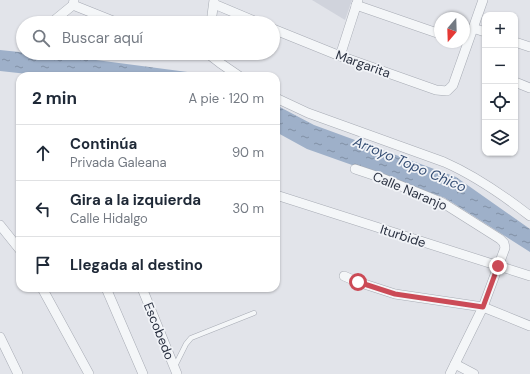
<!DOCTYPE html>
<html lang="es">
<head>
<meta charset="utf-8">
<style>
  body { margin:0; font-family:"DM Sans",sans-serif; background:#f2f2f3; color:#1f2937 }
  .controls { position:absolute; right:12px; top:12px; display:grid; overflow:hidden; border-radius:8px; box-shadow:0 1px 3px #0004 }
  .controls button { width:36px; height:36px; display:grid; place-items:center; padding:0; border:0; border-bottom:1px solid #e0e1e3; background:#fff; color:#1f2937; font:20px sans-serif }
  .compass { position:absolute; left:434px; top:12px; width:36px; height:36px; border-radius:50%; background:#fff; box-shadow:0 1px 3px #0004; rotate:199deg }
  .stop { position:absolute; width:12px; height:12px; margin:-9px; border:3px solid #cb4a56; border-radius:50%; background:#fff }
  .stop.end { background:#cb4a56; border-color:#fff; box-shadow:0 1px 4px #0008 }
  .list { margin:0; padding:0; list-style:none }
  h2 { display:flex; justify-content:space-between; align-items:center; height:52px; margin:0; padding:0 16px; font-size:17px }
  h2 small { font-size:13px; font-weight:400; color:#747a83 }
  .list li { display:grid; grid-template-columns:26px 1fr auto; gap:12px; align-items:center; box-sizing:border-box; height:56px; padding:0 16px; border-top:1px solid #e0e1e3 }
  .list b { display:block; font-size:15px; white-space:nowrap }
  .list p { margin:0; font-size:13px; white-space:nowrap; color:#747a83 }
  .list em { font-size:13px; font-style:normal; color:#747a83 }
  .icon { flex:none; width:22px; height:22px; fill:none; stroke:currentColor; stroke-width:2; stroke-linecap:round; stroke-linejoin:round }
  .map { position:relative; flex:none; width:530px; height:374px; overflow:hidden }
  .search { position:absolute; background:#fff; box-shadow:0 1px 3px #0004; left:16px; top:16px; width:264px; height:44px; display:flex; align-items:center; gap:10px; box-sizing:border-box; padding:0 14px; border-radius:22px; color:#747a83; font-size:15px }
  .panel { position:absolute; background:#fff; box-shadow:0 1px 3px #0004; left:16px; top:72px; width:264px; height:220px; border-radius:12px }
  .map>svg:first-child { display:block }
  .built { fill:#d0d3dc }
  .water { fill:url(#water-ripples) }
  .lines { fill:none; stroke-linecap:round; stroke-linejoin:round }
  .service-casing { stroke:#a7abb4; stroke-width:5.5 }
  .minor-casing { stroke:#a7abb4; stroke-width:10 }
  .service { stroke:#f4f6f8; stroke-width:4.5 }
  .minor { stroke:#f4f6f8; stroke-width:9 }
  .route { stroke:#cb4a56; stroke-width:5 }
  .labels { text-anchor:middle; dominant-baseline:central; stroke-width:3.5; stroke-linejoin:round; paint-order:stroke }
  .street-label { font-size:13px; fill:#2a3141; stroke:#f1f3f7 }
  .water-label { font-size:14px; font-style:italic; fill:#354e74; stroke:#f1f3f7 }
</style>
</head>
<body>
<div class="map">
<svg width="530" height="374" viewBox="0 0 530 374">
  <defs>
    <pattern id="water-ripples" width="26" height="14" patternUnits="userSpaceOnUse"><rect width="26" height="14" fill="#9eb0c9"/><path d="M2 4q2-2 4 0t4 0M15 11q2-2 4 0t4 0" fill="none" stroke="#8190a5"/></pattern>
  </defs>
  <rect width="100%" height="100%" fill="#e2e4ea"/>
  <polygon class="built" points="312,0 352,0 345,20"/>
  <g class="water">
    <polygon points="0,50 96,60 218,76 46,76 0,71"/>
    <polygon points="276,105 314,125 456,177 530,229 530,252 445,198 307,149 276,132"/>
  </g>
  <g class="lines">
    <g class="service-casing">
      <polyline id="service" points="175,366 186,344 191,338 254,313"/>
    </g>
    <g class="minor-casing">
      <g id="minor">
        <polyline points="74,0 73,5 118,23"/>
        <polyline points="214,4 259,23"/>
        <polyline points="356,5 440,34"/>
        <polyline points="51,23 73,5"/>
        <polyline points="211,23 214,0"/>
        <polyline points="473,28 485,32"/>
        <polyline points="273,29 340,56 436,90 447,91 453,85 483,0"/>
        <polyline points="515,42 530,47"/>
        <polyline points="207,53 220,63 239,76"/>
        <polyline points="340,56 358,0"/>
        <polyline points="515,82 530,88"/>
        <path d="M276,98L308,113L444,162C476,176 503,195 530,216"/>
        <polyline points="355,169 379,177 443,203 500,239 504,243 505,248 483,307 450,374"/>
        <polyline points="276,195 530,276"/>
        <polyline points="0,225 20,250"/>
        <polyline points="344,276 358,282 395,294 483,307 530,326"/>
        <polyline points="42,288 89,374"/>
        <polyline points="106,288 143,374"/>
        <polyline points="142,288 177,374"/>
        <polyline points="0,337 18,374"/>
        <polyline points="455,364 474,374"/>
      </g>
    </g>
    <use href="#service" class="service"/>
    <use href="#minor" class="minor"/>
  </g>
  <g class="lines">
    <polyline class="route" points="358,282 395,294 483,307 498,266"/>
  </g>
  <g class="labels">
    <g class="street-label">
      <text transform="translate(363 64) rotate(20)">Margarita</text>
      <text transform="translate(410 191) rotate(23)">Calle Naranjo</text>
      <text transform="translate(403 236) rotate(18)">Iturbide</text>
      <text transform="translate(159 331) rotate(68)">Escobedo</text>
    </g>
    <g class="water-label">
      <text transform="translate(410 164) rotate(23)">Arroyo Topo Chico</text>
    </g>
  </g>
</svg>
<div class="controls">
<button>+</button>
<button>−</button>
<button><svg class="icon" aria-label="locate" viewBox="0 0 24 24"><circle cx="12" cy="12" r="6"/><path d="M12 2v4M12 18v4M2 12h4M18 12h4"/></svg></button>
<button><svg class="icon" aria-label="layers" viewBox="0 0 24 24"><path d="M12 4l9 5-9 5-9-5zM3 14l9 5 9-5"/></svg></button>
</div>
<svg class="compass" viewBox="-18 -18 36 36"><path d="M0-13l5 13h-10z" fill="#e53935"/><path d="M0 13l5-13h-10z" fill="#747a83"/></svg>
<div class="stop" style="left:358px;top:282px"></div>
<div class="stop end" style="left:498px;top:266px"></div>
<div class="search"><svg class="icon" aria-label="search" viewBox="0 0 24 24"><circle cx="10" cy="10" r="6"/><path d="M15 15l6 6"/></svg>Buscar aquí</div>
<section class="panel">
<h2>2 min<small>A pie · 120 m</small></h2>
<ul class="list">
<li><svg class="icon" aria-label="ahead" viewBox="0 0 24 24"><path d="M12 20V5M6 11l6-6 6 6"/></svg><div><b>Continúa</b><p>Privada Galeana</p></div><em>90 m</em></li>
<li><svg class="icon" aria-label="left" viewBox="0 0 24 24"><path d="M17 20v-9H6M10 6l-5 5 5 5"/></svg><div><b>Gira a la izquierda</b><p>Calle Hidalgo</p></div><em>30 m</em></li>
<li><svg class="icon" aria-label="arrive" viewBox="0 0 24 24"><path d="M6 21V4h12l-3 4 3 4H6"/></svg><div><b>Llegada al destino</b></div></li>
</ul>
</section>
</div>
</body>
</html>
